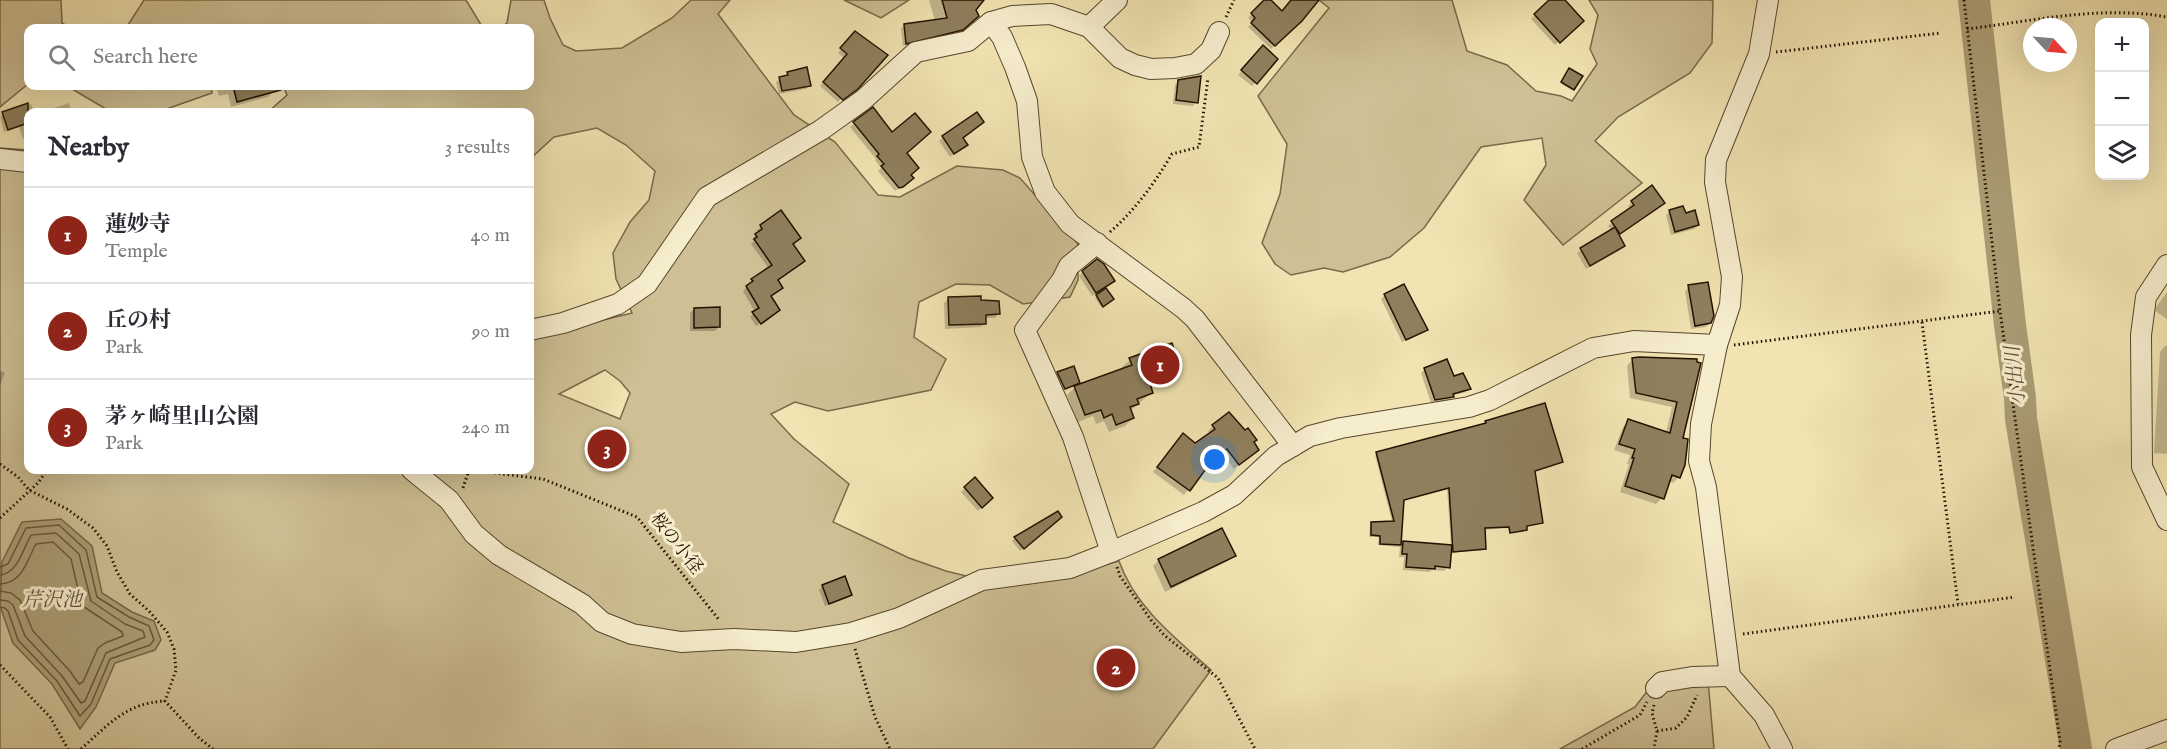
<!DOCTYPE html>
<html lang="en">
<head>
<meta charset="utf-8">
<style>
  body { margin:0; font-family:"IM FELL English","Noto Serif JP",serif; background:#f2f2f3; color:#2b2b33 }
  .controls { position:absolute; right:18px; top:18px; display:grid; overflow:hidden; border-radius:12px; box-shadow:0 6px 24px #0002 }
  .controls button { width:54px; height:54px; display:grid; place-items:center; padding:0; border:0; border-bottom:2px solid #e1e1e2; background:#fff; color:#2b2b33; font:30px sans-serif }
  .compass { position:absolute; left:2023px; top:18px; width:54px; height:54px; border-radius:50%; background:#fff; box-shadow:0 6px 24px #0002; rotate:116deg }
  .you { position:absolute; left:1215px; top:460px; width:21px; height:21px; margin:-15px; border:4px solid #fff; border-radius:50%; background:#1a73e8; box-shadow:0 0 0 9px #1a73e833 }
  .badge { display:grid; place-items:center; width:39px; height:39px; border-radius:50%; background:#8f2418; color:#fff; font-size:20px; font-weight:700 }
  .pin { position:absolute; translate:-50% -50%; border:3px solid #fff; box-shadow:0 2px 6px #0006 }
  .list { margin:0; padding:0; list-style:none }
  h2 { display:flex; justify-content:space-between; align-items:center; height:78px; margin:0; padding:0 24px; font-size:26px }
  h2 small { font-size:20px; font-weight:400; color:#7c7c81 }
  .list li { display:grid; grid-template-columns:39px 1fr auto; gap:18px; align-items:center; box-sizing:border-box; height:96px; padding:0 24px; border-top:2px solid #e1e1e2 }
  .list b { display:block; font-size:22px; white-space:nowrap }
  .list p { margin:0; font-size:20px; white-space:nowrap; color:#7c7c81 }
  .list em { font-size:20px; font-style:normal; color:#7c7c81 }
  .icon { flex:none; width:33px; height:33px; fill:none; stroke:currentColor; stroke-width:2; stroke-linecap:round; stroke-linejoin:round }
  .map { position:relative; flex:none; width:2167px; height:749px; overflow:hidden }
  .search { position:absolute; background:#fff; box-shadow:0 6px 24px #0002; left:24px; top:24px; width:510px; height:66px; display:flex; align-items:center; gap:15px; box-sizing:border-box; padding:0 21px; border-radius:12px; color:#7c7c81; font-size:22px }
  .panel { position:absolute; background:#fff; box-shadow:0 6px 24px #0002; left:24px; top:108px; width:510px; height:366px; border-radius:12px }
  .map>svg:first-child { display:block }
  .green { fill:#cec094; stroke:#79694a; stroke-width:1.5; fill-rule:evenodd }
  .water { fill:#ab9d75; stroke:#756546; stroke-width:1.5 }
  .shadow { fill:#0003; fill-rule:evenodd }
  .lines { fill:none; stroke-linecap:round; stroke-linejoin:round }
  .shore { stroke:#68583a; stroke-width:1.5 }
  .river { stroke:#ab9d75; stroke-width:32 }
  .building { fill:#8f7f5d; stroke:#241200; stroke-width:1.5 }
  .minor-casing { stroke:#57462c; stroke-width:22 }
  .path { stroke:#241200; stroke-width:3; stroke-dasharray:1.5 3; stroke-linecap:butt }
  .minor { stroke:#f6edcd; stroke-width:20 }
  .labels { text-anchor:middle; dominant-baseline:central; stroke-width:6; stroke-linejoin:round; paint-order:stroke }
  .street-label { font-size:18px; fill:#241200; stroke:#f6edcd }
  .water-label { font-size:20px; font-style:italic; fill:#615135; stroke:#f6edcd }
</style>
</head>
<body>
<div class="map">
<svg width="2167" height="749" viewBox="0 0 2167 749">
  <rect width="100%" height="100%" fill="#f1e4b2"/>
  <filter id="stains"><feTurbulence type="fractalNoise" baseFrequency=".00333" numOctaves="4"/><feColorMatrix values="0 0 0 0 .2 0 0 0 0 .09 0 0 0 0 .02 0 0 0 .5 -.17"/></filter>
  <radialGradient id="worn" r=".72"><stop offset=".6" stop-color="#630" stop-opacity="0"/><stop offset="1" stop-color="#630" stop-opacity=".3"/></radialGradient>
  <g class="green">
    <polygon points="0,0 61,0 62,23 70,28 28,28 28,84 0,107"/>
    <polygon points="144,0 466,0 483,28 126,28"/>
    <path d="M511,0H544L550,18L563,45L576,51L622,48L672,18L691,0H730L718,14L794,115L835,142L878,195L900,197L957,166L1003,170L1020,178L1078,244V280L1070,297L1023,304L990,285L956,284L919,302L914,337L946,359L931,390L828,411L795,402L771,414L794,439L849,484L833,522L909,558L946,571L1003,585L1089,569L1119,561C1135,607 1175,638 1211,670L1153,749H0V148L28,150V470H530V338L632,313L616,279L613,253L630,222L649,200L655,171L626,145L597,128L554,137L530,159V112H268L287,95L283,86H530V28H500L507,23ZM605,370L620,381L630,393L620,419L559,394Z"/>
    <polygon points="844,0 909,0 881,18"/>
    <polygon points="1319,0 1452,0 1467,51 1507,65 1536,91 1561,96 1572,101 1597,64 1590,49 1598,15 1589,0 1711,0 1713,1 1712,43 1690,73 1618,117 1595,141 1642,183 1563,245 1524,200 1546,165 1542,138 1481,147 1424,228 1390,257 1343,272 1324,268 1291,275 1275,264 1262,243 1280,194 1287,144 1258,96 1329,8"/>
    <polygon points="60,86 211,86 212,93 158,112 111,112 67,86"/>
    <polygon points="1707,668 1714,749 1560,749 1635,707 1659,676"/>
  </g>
  <polygon class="water" points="61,519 92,546 102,593 132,612 154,621 161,640 155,650 115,663 96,707 80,729 52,684 13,643 0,606 2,562 22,522"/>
  <g class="shadow">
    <polygon points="929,0 982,0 974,10 974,19 957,33 903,46 901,29 904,25 935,21"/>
    <polygon points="1266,0 1269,0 1282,12 1292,0 1314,0 1300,20 1271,49 1248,27 1253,23 1248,18"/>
    <polygon points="1552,0 1563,0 1582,21 1555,45 1531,19"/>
    <polygon points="851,37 869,71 838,102 820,86 845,59 838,53"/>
    <polygon points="1259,51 1276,59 1252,86 1238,75"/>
    <polygon points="1568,72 1573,89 1572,90 1561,84"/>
    <polygon points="788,73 810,85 806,89 779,94 776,82"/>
    <polygon points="1179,81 1196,102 1193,106 1173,104 1175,85"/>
    <polygon points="216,86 273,86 274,91 268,97 231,107 228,94 219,96"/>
    <polygon points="69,103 72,112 41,112"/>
    <polygon points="31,104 34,112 28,112 28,137 23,139 19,127 4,132 0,116"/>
    <polygon points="872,110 905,153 910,175 908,181 895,191 878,171 881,168 875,160 876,159 850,127"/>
    <polygon points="943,137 962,148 950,157 939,141"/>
    <polygon points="1632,202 1660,206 1617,235 1623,246 1620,250 1586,269 1577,253 1612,231 1608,226 1631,209 1628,206"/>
    <polygon points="1670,211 1685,215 1698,225 1694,229 1671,235 1666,215"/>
    <polygon points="781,212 791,245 769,297 775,314 756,326 750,317 755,312 743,291 752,281 769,269 751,244 754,241 752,239 759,233 757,230"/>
    <polygon points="1083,272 1113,281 1105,288 1112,299 1101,307 1095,298 1101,292 1092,296 1079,276"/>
    <polygon points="1689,287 1710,323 1706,327 1691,329 1685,291"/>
    <polygon points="2167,292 2167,319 2154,310"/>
    <polygon points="1385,295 1426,330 1402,342 1381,299"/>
    <polygon points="948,299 980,301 998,314 995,318 985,318 985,323 981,327 945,329 944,303"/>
    <polygon points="694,309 719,327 715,331 690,331 690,313"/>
    <polygon points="2165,346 2167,346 2167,454 2154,453 2160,352"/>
    <polygon points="1130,360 1178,363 1170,371 1147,381 1151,393 1130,411 1133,418 1125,426 1109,432 1104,421 1096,424 1093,416 1078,422 1067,395 1075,387 1123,369 1122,367"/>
    <polygon points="1632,360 1695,363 1681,438 1679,477 1673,483 1668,481 1662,498 1656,504 1620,492 1629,464 1627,464 1630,455 1614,450 1623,427 1629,421 1666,433 1672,407 1630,398 1627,366"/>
    <polygon points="1425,369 1453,378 1469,388 1466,392 1452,396 1449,400 1431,403 1421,373"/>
    <polygon points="0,371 5,372 0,386"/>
    <polygon points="1058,373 1079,383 1063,390 1056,375"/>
    <path d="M1486,422L1561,462L1533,472L1541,523L1525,527L1524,532L1509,534L1508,528L1483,530L1484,548L1482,550L1449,553L1448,567L1444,571L1432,570L1429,572L1403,570L1404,557H1399L1400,547L1378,545L1379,537H1369L1370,526L1372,524L1392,522L1375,455L1483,425ZM1447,489L1451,546L1404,542L1400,546L1402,501Z"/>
    <polygon points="1213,426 1252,443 1252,454 1234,469 1221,452 1210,461 1184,495 1153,472 1178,440 1195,445 1211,434 1208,431"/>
    <polygon points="975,479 991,498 978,511 961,492"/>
    <polygon points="1057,520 1020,551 1012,541 1015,538"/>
    <polygon points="1234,555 1228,561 1165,592 1153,566 1159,560"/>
    <polygon points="844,578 850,594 847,598 825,606 819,590 822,586"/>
  </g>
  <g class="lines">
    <g class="shore">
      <polyline points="0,567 8,564 26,528 59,525 86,550 97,597 129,617 149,626 154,640 150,645 110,659 91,704 80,716 57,681 18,640 8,611 5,608 0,607"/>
      <path d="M0,575C18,573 23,549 31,535L56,533L79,554L91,601L125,624L143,631L145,637L106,653L85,701L81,703L62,676L25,636L13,605L8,601L0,600"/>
      <path d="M0,584C23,583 27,560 36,544L53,542L71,559L80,598L84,607L122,632L123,636L105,643L98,648L83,682L79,684L69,670L33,631L20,600L11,593L0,591"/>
    </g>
    <polyline class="river" points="1974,0 2010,325 2020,398 2021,419 2076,749"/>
  </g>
  <g class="building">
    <polygon points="942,0 984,0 976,10 979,16 963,30 906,44 904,24 947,18"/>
    <polygon points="1264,0 1271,0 1282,11 1291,0 1319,0 1302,21 1275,46 1251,23 1255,18 1251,13"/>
    <polygon points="1549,0 1565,0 1584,21 1560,43 1534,14"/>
    <polygon points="855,31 888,55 858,89 843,100 823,82 847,54 840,48"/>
    <polygon points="1263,45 1278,59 1257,84 1241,70"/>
    <polygon points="807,67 811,86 782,91 779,77 788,75 787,72"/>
    <polygon points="1569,68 1583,76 1574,90 1561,82"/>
    <polygon points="1201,76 1198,103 1176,100 1178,80"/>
    <polygon points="233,86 281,86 281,90 237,102"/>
    <polygon points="28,103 28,123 8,130 2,112"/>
    <polygon points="873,107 892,132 915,113 931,132 907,153 919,168 911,175 914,178 903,187 899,188 881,166 884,164 877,156 879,154 853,122"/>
    <polygon points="977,112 984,122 963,138 968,145 954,154 942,136"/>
    <polygon points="1652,185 1665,203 1620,234 1611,221 1634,205 1631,201"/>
    <polygon points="1683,206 1686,213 1695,210 1699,225 1675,232 1669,210"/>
    <polygon points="781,210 801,238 793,244 805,261 778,280 783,288 771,296 780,310 761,324 752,312 759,308 746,286 753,281 751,279 772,265 754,239 757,237 755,234 762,229 760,225"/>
    <polygon points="1615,227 1625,246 1590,266 1580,248"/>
    <polygon points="1097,259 1104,264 1115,281 1096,293 1082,271"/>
    <polygon points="1708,282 1714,316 1711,323 1695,326 1688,285"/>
    <polygon points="1404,284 1428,330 1406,340 1384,294"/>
    <polygon points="1106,288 1114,299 1103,307 1096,295"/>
    <polygon points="981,296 981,300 999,301 1000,314 986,315 986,324 949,325 948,297"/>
    <polygon points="720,307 720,327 694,328 694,308"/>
    <polygon points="1172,343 1179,364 1148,377 1153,393 1137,399 1139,404 1130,407 1134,418 1116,425 1112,414 1104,418 1101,410 1085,415 1074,386 1132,365 1129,358"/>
    <polygon points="1639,357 1697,359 1697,362 1701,363 1683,438 1688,439 1685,465 1680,478 1672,475 1664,499 1625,486 1634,458 1632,458 1635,449 1619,444 1628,419 1670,433 1677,402 1636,393 1632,358"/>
    <polygon points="1447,359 1454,376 1463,373 1471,389 1453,394 1454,397 1435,400 1424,368"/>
    <polygon points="1074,366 1080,383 1065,389 1057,372"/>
    <polygon points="1545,403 1563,462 1535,471 1543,523 1527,526 1527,530 1510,533 1509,527 1485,528 1486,549 1453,552 1449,488 1404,500 1401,545 1380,544 1380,536 1371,535 1371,522 1394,521 1376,452 1486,423 1485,421"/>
    <polygon points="1229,412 1245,430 1248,428 1257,440 1254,442 1259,450 1239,465 1227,449 1213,459 1190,491 1157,467 1183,433 1195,443 1215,429 1212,425"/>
    <polygon points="975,477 993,498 982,508 964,487"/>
    <polygon points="1058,511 1062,517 1024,549 1014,537"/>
    <polygon points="1222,528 1236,556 1171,587 1158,559"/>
    <polygon points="1403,541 1452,545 1450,568 1435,566 1435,569 1406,567 1407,554 1402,554"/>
    <polygon points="845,576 852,595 829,604 822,585"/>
  </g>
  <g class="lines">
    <g class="minor-casing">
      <g id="minor">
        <polyline points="1768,0 1759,54 1716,160 1715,182 1732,277 1730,305 1717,345 1701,424 1699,461 1706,487 1730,676 1764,715 1782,749"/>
        <polyline points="991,22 1002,37 1015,67 1027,101 1032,157 1045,192 1070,224 1183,308 1195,319 1293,446"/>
        <polyline points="1089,27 1117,0"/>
        <polyline points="0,159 28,162"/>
        <polyline points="1097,243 1069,266 1062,280 1025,330 1073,437 1111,552"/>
        <polyline points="2167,265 2146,297 2141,335 2142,467 2167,520"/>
        <polyline points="530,330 563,323 618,304 647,284 707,197 821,130 863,100 916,52 968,41 991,22 1012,16 1051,14 1089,27 1120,58 1135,65 1151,69 1175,68 1196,64 1211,50 1219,32"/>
        <polyline points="412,470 449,500 474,534 499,555 582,604 602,622 632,634 681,642 734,639 796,642 851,633 899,618 982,580 1070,568 1111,552 1203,512 1234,495 1276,456 1310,436 1341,428 1469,407 1490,400 1593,348 1634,341 1717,345"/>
        <polyline points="1656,688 1662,682 1692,677 1730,676"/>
        <polyline points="2116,749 2167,730"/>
      </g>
    </g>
    <g class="path">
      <polyline points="1964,0 2000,311 2060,741 2059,749"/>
      <polyline points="1226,17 1234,0"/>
      <path d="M1967,29C2033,21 2101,5 2167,17"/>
      <polyline points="1776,52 1941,33"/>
      <path d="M1110,232C1136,209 1154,184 1172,154L1199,147L1208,78"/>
      <polyline points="1922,322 1958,604"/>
      <polyline points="1734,345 2000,311"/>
      <polyline points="0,464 18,477 29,490 67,509 93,528 107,546 117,572 130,594 149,611 167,632 174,649 176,670 165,701 199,738 213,749"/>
      <polyline points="472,470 543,479 637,517 720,621"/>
      <polyline points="463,488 469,470"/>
      <polyline points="0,518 38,483 47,470"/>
      <polyline points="1117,567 1120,576 1151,620 1164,635 1218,678 1255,749"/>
      <polyline points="1743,634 2015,597"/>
      <polyline points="855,649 875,717 890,749"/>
      <polyline points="0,665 50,717 68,749"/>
      <polyline points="1654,705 1652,713 1657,731 1654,749"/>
      <polyline points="1657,731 1676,728 1687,717 1697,695"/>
      <path d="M81,749C108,725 126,703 165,701"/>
      <polyline points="1582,749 1640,715 1647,702"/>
    </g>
    <use href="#minor" class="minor"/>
  </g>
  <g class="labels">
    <g class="street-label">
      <text transform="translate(676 544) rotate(52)">桜の小径</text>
    </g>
    <g class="water-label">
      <text transform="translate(2016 376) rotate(-96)">小出川</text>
      <text x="52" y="600">芹沢池</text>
    </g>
  </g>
  <rect width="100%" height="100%" filter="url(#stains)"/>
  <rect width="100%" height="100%" fill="url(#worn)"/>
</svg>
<div class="controls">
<button>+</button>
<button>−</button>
<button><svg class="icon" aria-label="layers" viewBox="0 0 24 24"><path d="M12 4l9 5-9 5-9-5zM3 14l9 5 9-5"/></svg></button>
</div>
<svg class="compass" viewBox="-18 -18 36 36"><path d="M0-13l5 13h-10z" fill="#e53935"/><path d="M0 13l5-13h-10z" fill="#7c7c81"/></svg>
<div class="you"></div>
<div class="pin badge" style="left:1160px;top:365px">1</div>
<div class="pin badge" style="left:1116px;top:668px">2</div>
<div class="pin badge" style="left:607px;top:449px">3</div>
<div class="search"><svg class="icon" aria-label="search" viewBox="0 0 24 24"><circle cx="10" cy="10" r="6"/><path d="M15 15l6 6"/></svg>Search here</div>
<section class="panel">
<h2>Nearby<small>3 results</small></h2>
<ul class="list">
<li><span class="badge">1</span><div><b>蓮妙寺</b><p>Temple</p></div><em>40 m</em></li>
<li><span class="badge">2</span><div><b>丘の村</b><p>Park</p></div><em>90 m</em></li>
<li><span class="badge">3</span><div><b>茅ヶ崎里山公園</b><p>Park</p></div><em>240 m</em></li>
</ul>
</section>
</div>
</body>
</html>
